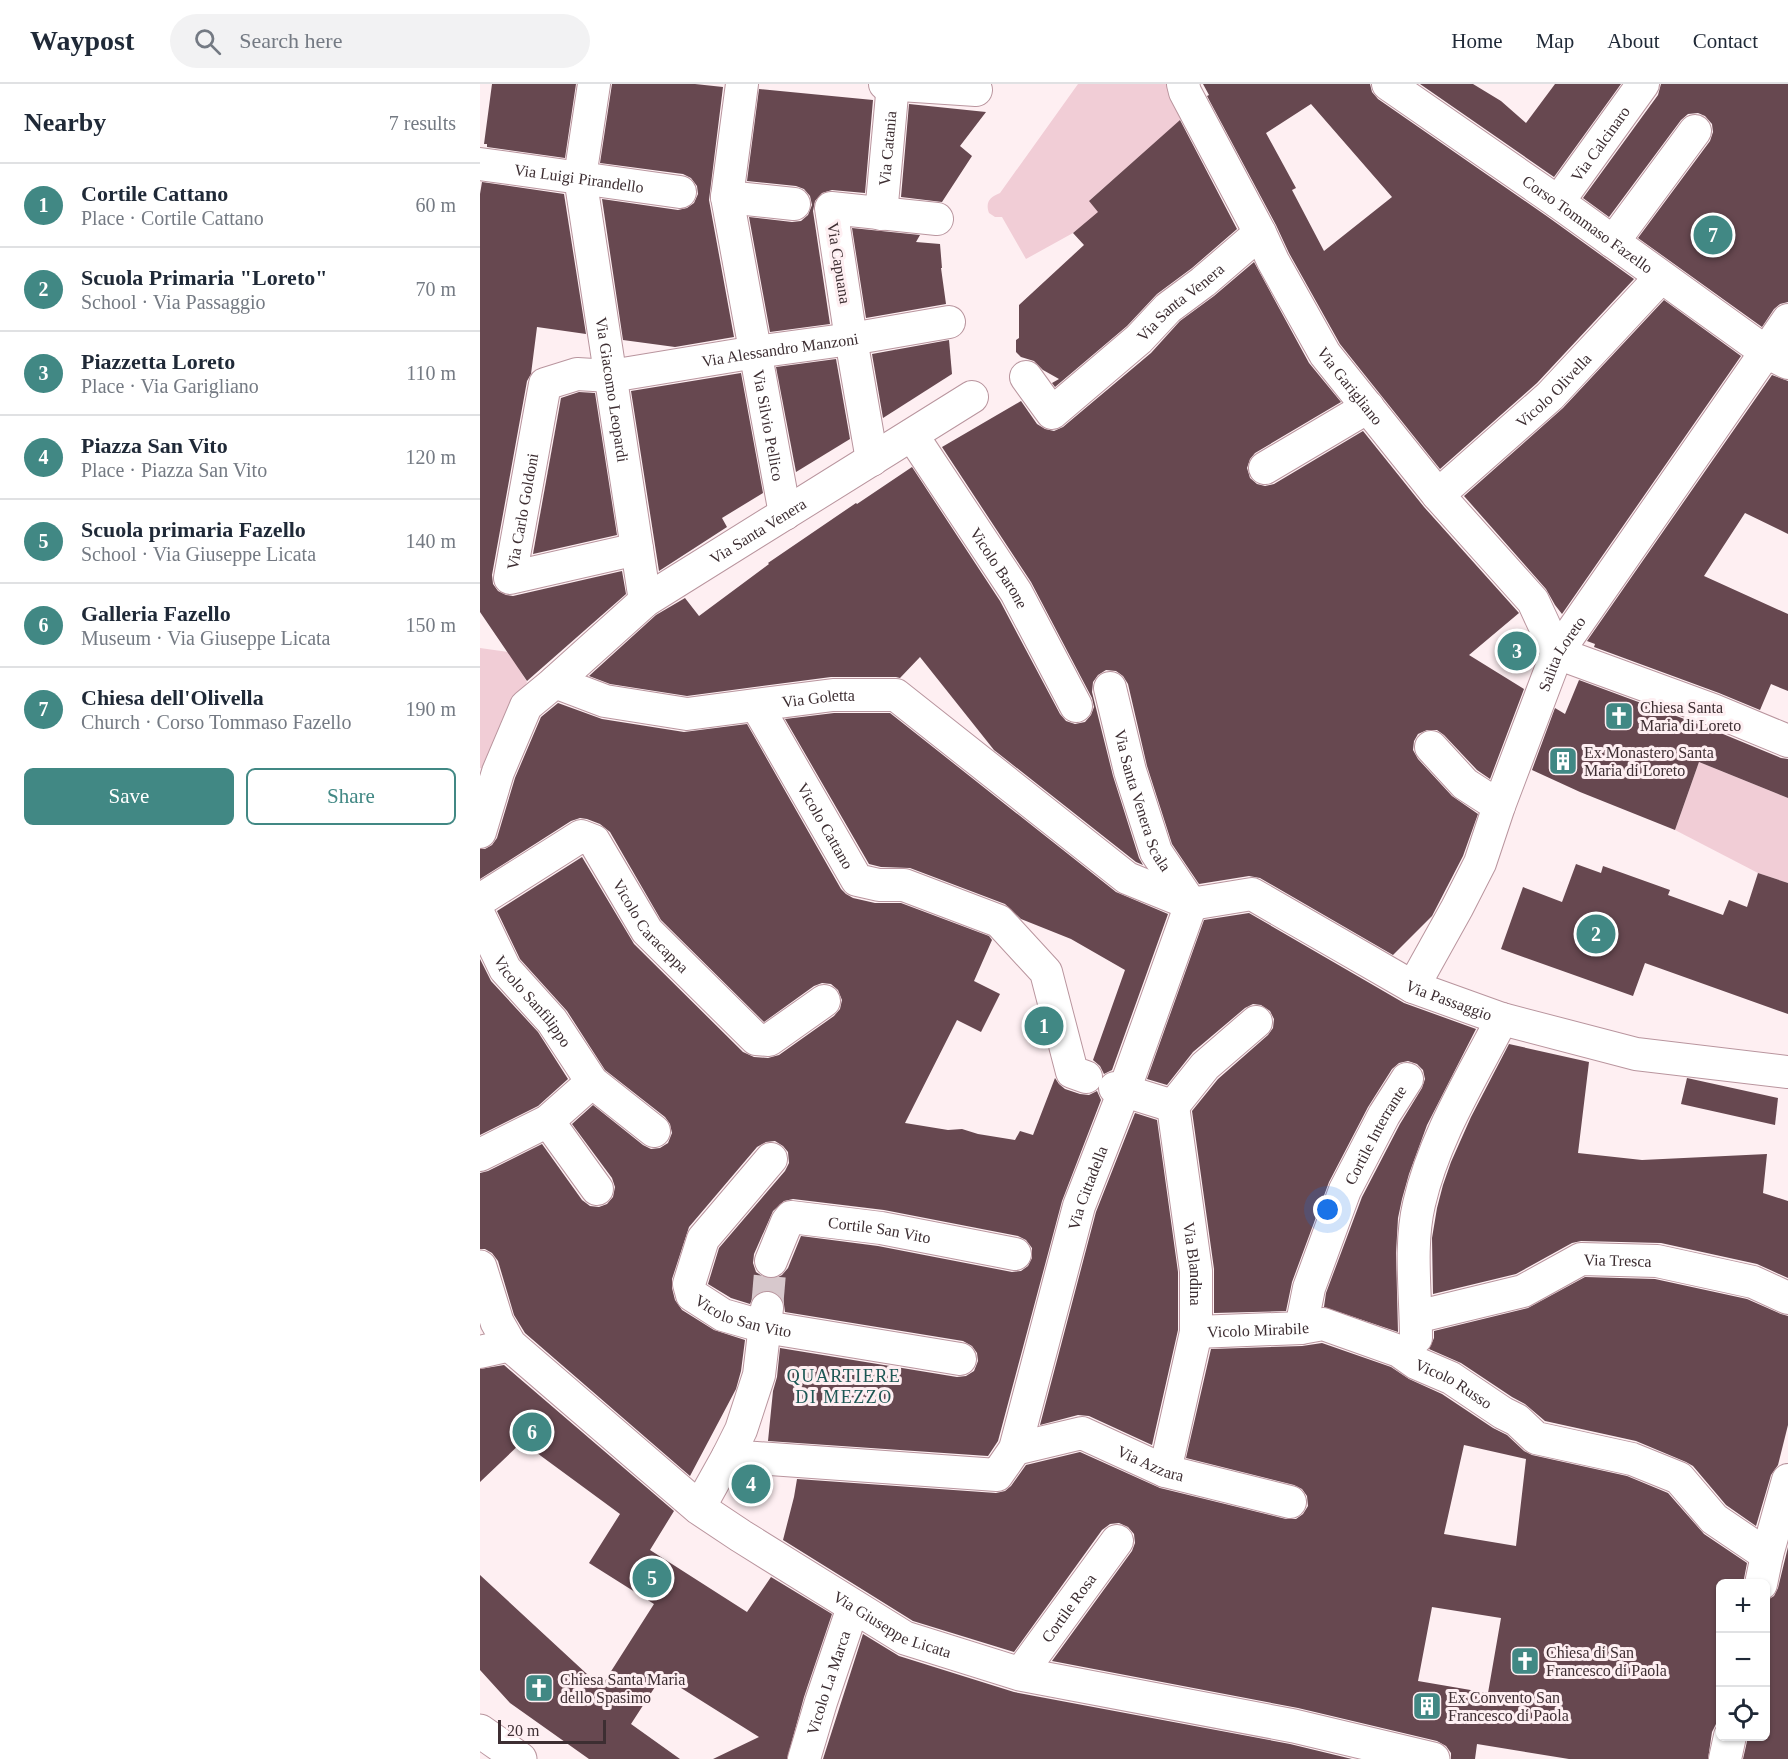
<!DOCTYPE html>
<html lang="en">
<head>
<meta charset="utf-8">
<style>
  body { margin:0; font-family:Georgia,serif; background:#f2f2f3; color:#1f2937 }
  .controls { position:absolute; right:18px; bottom:18px; display:grid; overflow:hidden; border-radius:9px; box-shadow:0 2px 4px #0004 }
  .controls button { width:54px; height:54px; display:grid; place-items:center; padding:0; border:0; border-bottom:2px solid #e0e1e3; background:#fff; color:#1f2937; font:30px sans-serif }
  .scale { position:absolute; left:18px; bottom:15px; width:108px; box-sizing:border-box; padding-left:6px; border:3px solid #3d2e32; border-top:0; font-size:16px; line-height:21px; white-space:nowrap; color:#3d2e32; -webkit-text-stroke:4px #feeff2; paint-order:stroke }
  .you { position:absolute; left:848px; top:1126px; width:21px; height:21px; margin:-15px; border:4px solid #fff; border-radius:50%; background:#1a73e8; box-shadow:0 0 0 9px #1a73e833 }
  .badge { display:grid; place-items:center; width:39px; height:39px; border-radius:50%; background:#418884; color:#fff; font-size:20px; font-weight:700 }
  .pin { position:absolute; translate:-50% -50%; border:3px solid #fff; box-shadow:0 2px 6px #0006 }
  .list { margin:0; padding:0; list-style:none }
  h2 { display:flex; justify-content:space-between; align-items:center; height:78px; margin:0; padding:0 24px; font-size:26px }
  h2 small { font-size:20px; font-weight:400; color:#747a83 }
  .list li { display:grid; grid-template-columns:39px 1fr auto; gap:18px; align-items:center; box-sizing:border-box; height:84px; padding:0 24px; border-top:2px solid #e0e1e3 }
  .list b { display:block; font-size:22px; white-space:nowrap }
  .list p { margin:0; font-size:20px; white-space:nowrap; color:#747a83 }
  .list em { font-size:20px; font-style:normal; color:#747a83 }
  .actions { display:flex; gap:12px; padding:18px 24px }
  .actions a { flex:1; padding:14px 0; border:2px solid #418884; border-radius:9px; text-align:center; font-size:21px; color:#418884 }
  .actions .main { background:#418884; color:#fff }
  .icon { flex:none; width:33px; height:33px; fill:none; stroke:currentColor; stroke-width:2; stroke-linecap:round; stroke-linejoin:round }
  .map { position:relative; flex:none; width:1308px; height:1675px; overflow:hidden }
  header { display:flex; align-items:center; gap:36px; box-sizing:border-box; height:84px; padding:0 30px; background:#fff; border-bottom:2px solid #e0e1e3 }
  header strong { font-size:28px }
  nav { display:flex; gap:33px; margin-inline-start:auto; font-size:21px }
  .search { width:420px; height:54px; background:#f2f2f3; display:flex; align-items:center; gap:15px; box-sizing:border-box; padding:0 21px; border-radius:33px; color:#747a83; font-size:22px }
  main { display:flex }
  aside { flex:1; background:#fff }
  .map>svg:first-child { display:block }
  .green { fill:#f1cdd6 }
  .building { fill:#674850; fill-rule:evenodd }
  .lines { fill:none; stroke-linecap:round; stroke-linejoin:round }
  .minor-tunnel { stroke:#d7c8cc; stroke-width:32; stroke-dasharray:32 16; stroke-linecap:butt }
  .minor-casing { stroke:#b9959e; stroke-width:34 }
  .tertiary-casing { stroke:#b9959e; stroke-width:35 }
  .minor { stroke:#fff; stroke-width:32 }
  .tertiary { stroke:#fff; stroke-width:33 }
  .labels { text-anchor:middle; dominant-baseline:central; stroke-width:6; stroke-linejoin:round; paint-order:stroke }
  .street-label { font-size:16px; fill:#3d2e32; stroke:#feeff2 }
  .poi-label { font-size:16px; fill:#3d2e32; stroke:#feeff2; text-anchor:start }
  .neighbourhood-label { font-size:18px; letter-spacing:1.5px; fill:#1c5754; stroke:#feeff2 }
</style>
</head>
<body>
<header>
<strong>Waypost</strong>
<div class="search"><svg class="icon" aria-label="search" viewBox="0 0 24 24"><circle cx="10" cy="10" r="6"/><path d="M15 15l6 6"/></svg>Search here</div>
<nav><a>Home</a><a>Map</a><a>About</a><a>Contact</a></nav>
</header>
<main>
<aside>
<h2>Nearby<small>7 results</small></h2>
<ul class="list">
<li><span class="badge">1</span><div><b>Cortile Cattano</b><p>Place · Cortile Cattano</p></div><em>60 m</em></li>
<li><span class="badge">2</span><div><b>Scuola Primaria &quot;Loreto&quot;</b><p>School · Via Passaggio</p></div><em>70 m</em></li>
<li><span class="badge">3</span><div><b>Piazzetta Loreto</b><p>Place · Via Garigliano</p></div><em>110 m</em></li>
<li><span class="badge">4</span><div><b>Piazza San Vito</b><p>Place · Piazza San Vito</p></div><em>120 m</em></li>
<li><span class="badge">5</span><div><b>Scuola primaria Fazello</b><p>School · Via Giuseppe Licata</p></div><em>140 m</em></li>
<li><span class="badge">6</span><div><b>Galleria Fazello</b><p>Museum · Via Giuseppe Licata</p></div><em>150 m</em></li>
<li><span class="badge">7</span><div><b>Chiesa dell'Olivella</b><p>Church · Corso Tommaso Fazello</p></div><em>190 m</em></li>
</ul>
<div class="actions"><a class="main">Save</a><a>Share</a></div>
</aside>
<div class="map">
<svg width="1308" height="1675" viewBox="0 0 1308 1675">
  <rect width="100%" height="100%" fill="#feeff2"/>
  <g class="green">
    <path d="M598,0H689L703,34L610,116L621,127L593,149L546,175L522,133H515L509,129C505,118 510,113 520,109Z"/>
    <polygon points="0,564 42,570 39,585 47,598 23,652 9,687 0,684"/>
    <polygon points="1219,678 1308,714 1308,799 1278,789 1195,746"/>
  </g>
  <g class="building">
    <polygon points="12,0 96,0 85,74 7,63 7,60 4,60"/>
    <polygon points="132,0 215,0 243,3 229,116 254,253 195,263 143,256 122,115 198,126 207,124 214,119 218,110 217,102 211,94 203,90 120,79"/>
    <path d="M723,0H890L892,8L898,15L1068,133L1154,195L1057,299L960,385L860,260L809,169L796,141L727,12L729,11ZM831,20L912,113L844,167L812,106L816,104L786,49Z"/>
    <polygon points="940,0 993,0 1021,17 1046,39 1075,0 1141,0 1074,93"/>
    <polygon points="1181,0 1308,0 1308,218 1300,220 1294,225 1282,243 1158,154 1230,57 1233,48 1232,40 1225,32 1218,29 1208,30 1201,36 1129,133 1103,114 1178,11"/>
    <polygon points="279,5 393,16 385,109 352,106 342,109 335,117 333,127 350,240 290,248 269,133 312,138 321,137 328,131 332,121 330,112 324,105 316,102 267,97"/>
    <polygon points="429,20 506,28 480,62 492,72 462,118 421,113"/>
    <polygon points="700,36 757,145 712,184 677,210 647,242 575,303 572,299 579,295 563,286 554,277 541,273 536,268 536,256 539,254 539,221 604,161 593,149 618,128 609,117"/>
    <polygon points="2,98 84,110 106,250 57,243 51,290 47,297 12,491 13,500 18,507 26,511 33,512 142,487 146,510 47,597 0,528 0,110"/>
    <polygon points="372,144 440,151 436,158 460,160 462,184 461,184 466,220 386,234"/>
    <polygon points="774,178 829,279 861,318 775,369 770,375 767,384 770,394 777,400 785,402 794,400 883,347 944,423 1039,529 989,571 1044,605 1010,695 997,686 964,651 957,646 947,646 938,650 934,657 933,666 938,675 972,712 998,730 983,772 952,832 913,871 780,794 769,792 719,800 692,760 667,682 648,600 643,592 636,587 626,586 618,591 613,598 612,608 633,692 659,774 663,781 656,778 514,666 440,573 420,594 416,593 351,593 207,612 130,600 109,592 176,531 205,514 219,532 289,480 288,479 376,419 377,420 432,383 520,517 580,630 586,637 595,640 605,638 611,631 614,623 612,614 551,498 462,363 541,317 557,340 565,345 574,347 583,343 671,269 700,237 734,212"/>
    <polygon points="1184,216 1261,272 1082,530 1075,521 1066,505 984,412 1083,324"/>
    <polygon points="469,256 472,290 403,334 392,270"/>
    <polygon points="356,275 370,355 316,388 296,283"/>
    <polygon points="261,289 283,409 242,434 247,443 179,487 151,307"/>
    <polygon points="1292,291 1308,297 1308,450 1265,429 1224,492 1308,530 1308,607 1291,600 1280,626 1239,609 1114,563 1115,560 1107,557"/>
    <polygon points="99,308 115,309 137,451 53,470 81,314"/>
    <polygon points="1099,596 1226,643 1301,674 1308,675 1308,714 1219,678 1195,746 1100,708 1052,686 1075,624 1085,630"/>
    <path d="M78,619L122,635L204,648L267,640L361,805L366,810L373,814L395,819H421L509,852L512,856L494,897L520,910L501,948L477,936L425,1039L468,1046L482,1045L498,1050L535,1056L540,1047L553,1051L575,994L579,1000L585,1005L600,1010L609,1011L617,1007L621,1016L582,1117L518,1357L508,1372L288,1357L293,1307L297,1293L300,1264L477,1293L486,1292L494,1287L498,1277L497,1269L492,1262L483,1257L305,1228L303,1213L302,1215L297,1209L290,1206L279,1208L273,1213L270,1220L251,1214L228,1200L239,1164L305,1087L309,1079L308,1068L303,1062L295,1057L286,1058L277,1063L209,1143L192,1195V1204L195,1216L202,1226L234,1246L265,1256L261,1287L256,1305L210,1392L45,1249L34,1231L18,1177L12,1169L5,1165H0V1089L8,1087L62,1060L102,1116L110,1122L119,1123L127,1120L133,1113L135,1103L132,1094L92,1040L113,1021L163,1061L171,1065L180,1064L188,1059L192,1049L190,1040L185,1033L125,986L87,927L40,875L17,827L102,773L154,860L263,968L274,973L288,974L299,971L354,932L360,925L362,916L358,906L351,900L342,899L334,902L284,938L181,836L130,748L120,740L107,735L100,734L91,737L0,795V765H5L12,761L17,754L35,694L61,633ZM313,1115L404,1126L538,1152L546,1156L552,1164V1174L548,1182L541,1187L532,1188L398,1162L321,1152L308,1184L302,1191L294,1195L285,1194L276,1188L273,1179L274,1170L293,1127L304,1117Z"/>
    <polygon points="354,629 410,629 636,808 688,830 632,986 624,990 620,982 613,976 645,886 591,855 541,835 525,820 430,784 401,783 389,780 305,635"/>
    <polygon points="1096,780 1121,789 1123,782 1190,806 1188,811 1243,831 1249,816 1267,823 1278,789 1308,799 1308,930 1165,879 1153,912 1021,865 1043,803 1082,818"/>
    <polygon points="769,829 924,919 996,945 947,1041 929,1090 922,1115 918,1134 916,1169 918,1248 844,1223 846,1209 882,1113 920,1040 942,1004 945,995 943,986 937,980 928,977 919,979 912,985 888,1023 849,1098 812,1198 806,1227 734,1229 734,1185 712,1027 738,995 788,951 793,944 794,935 790,927 781,921 773,920 765,924 713,968 687,1001 667,995 724,836"/>
    <polygon points="0,875 11,897 58,948 88,995 58,1022 0,1051"/>
    <polygon points="1029,960 1109,978 1098,1069 1162,1076 1287,1070 1283,1109 1308,1117 1308,1194 1277,1180 1181,1159 1101,1157 1092,1159 1036,1190 953,1210 952,1154 957,1124 963,1101 971,1078 991,1033"/>
    <polygon points="1207,994 1298,1014 1295,1041 1201,1020"/>
    <polygon points="655,1029 677,1036 698,1188 698,1246 672,1361 609,1332 598,1331 560,1341 616,1128"/>
    <polygon points="1105,1193 1175,1195 1267,1215 1301,1230 1308,1232 1308,1341 1298,1381 1291,1391 1276,1442 1246,1421 1213,1382 1206,1378 1156,1357 1065,1337 1045,1320 1032,1313 981,1279 949,1265 954,1254 954,1247 1048,1224"/>
    <path d="M842,1259L911,1283L929,1295L962,1310L1013,1344L1027,1351L1044,1367L1052,1371L1147,1392L1188,1409L1224,1450L1267,1479L1263,1500H1240V1637L1236,1640L1232,1648L1228,1675H1089L997,1660L995,1675H971V1669L966,1662L957,1657L818,1624L572,1577L652,1467L655,1459L654,1450L648,1443L639,1439L630,1440L622,1446L534,1568L433,1537L303,1456L314,1413L317,1395L516,1409L525,1407L531,1402L546,1381L600,1368L680,1404L806,1435H816L823,1430L828,1422L827,1412L822,1405L814,1401L706,1374L731,1265L822,1262ZM984,1361L1046,1375L1036,1462L964,1450ZM952,1523L1021,1534L1008,1609L938,1597Z"/>
    <polygon points="24,1281 194,1427 170,1466 267,1528 291,1493 352,1530 324,1613 307,1675 233,1675 279,1653 182,1592 151,1640 200,1675 109,1675 30,1619 0,1586 0,1491 121,1603 174,1520 109,1479 140,1430 42,1358 0,1398 0,1285"/>
    <polygon points="1308,1463 1308,1675 1263,1675 1268,1653 1286,1653 1286,1517 1294,1512 1298,1504"/>
    <polygon points="383,1550 419,1572 534,1608 810,1660 872,1675 343,1675"/>
  </g>
  <g class="lines">
    <polyline class="minor-tunnel" points="287,1224 291,1177"/>
    <g class="minor-casing">
      <g id="minor">
        <path id="s1" d="M114,0L100,93L165,517"/>
        <path id="s2" d="M262,0L247,113L305,430"/>
        <polyline points="405,0 496,6"/>
        <path id="s3" d="M703,0L705,8L780,149L793,177L845,270L958,411L1053,517L1077,569"/>
        <path id="s4" d="M908,0L1078,118L1286,268L1308,279"/>
        <path id="s5" d="M0,80L200,108"/>
        <polyline points="247,113 314,120"/>
        <path id="s6" d="M1078,118L1163,0"/>
        <path id="s7" d="M401,130L413,0"/>
        <polyline points="1133,158 1215,47"/>
        <path id="s8" d="M546,293L572,329L659,255L688,224L723,198L780,149"/>
        <path id="s9" d="M432,351L536,508L596,622"/>
        <polyline points="392,376 371,255 351,124 457,135"/>
        <polyline points="785,384 888,323"/>
        <path id="s10" d="M958,411L1070,312L1181,193"/>
        <path id="s11" d="M157,465L30,494L65,300L97,290L131,292L276,268L371,255L469,238"/>
        <polyline points="1077,569 1233,626 1308,657"/>
        <path id="s12" d="M75,598L165,517L492,313"/>
        <path id="s13" d="M630,604L650,687L676,768L711,820"/>
        <path id="s14" d="M277,622L377,796L399,801H424L519,837L566,888L592,988L606,993"/>
        <polyline points="951,663 985,700 1019,722"/>
        <path id="s15" d="M0,748L18,688L46,622L75,598L125,617L207,630L353,611H416L647,794L711,820"/>
        <path id="s16" d="M0,816L101,752L114,757L167,847L276,955L289,956L344,917"/>
        <path id="s17" d="M711,820L772,810L933,903L1022,935L1156,970L1308,988"/>
        <path id="s18" d="M0,833L25,885L72,937L112,998L174,1047"/>
        <path id="s19" d="M933,903L977,824L1000,779L1019,722L1077,569L1308,236"/>
        <path id="s20" d="M635,1004L693,1022L716,1187V1248L685,1387"/>
        <polyline points="693,1022 725,982 776,938"/>
        <polyline points="68,1037 117,1105"/>
        <polyline points="0,1071 68,1037 112,998"/>
        <path id="s21" d="M291,1075L223,1155L209,1200L212,1211L243,1231L285,1243L480,1275"/>
        <path id="s22" d="M291,1177L307,1138L311,1133L401,1144L535,1170"/>
        <path id="s23" d="M936,1233L1043,1207L1101,1175L1177,1177L1273,1198L1308,1214"/>
        <path id="s24" d="M821,1244L829,1204L865,1106L904,1031L927,995"/>
        <path id="s25" d="M716,1248L821,1244L843,1240L919,1267L936,1279L971,1294L1023,1329L1037,1336L1056,1354L1152,1375L1199,1394L1234,1435L1287,1471"/>
        <path d="M936,1254C936,1210 929,1163 939,1120C954,1054 991,995 1022,935"/>
        <polyline points="0,1268 30,1261"/>
        <path id="s26" d="M535,1365L602,1349L685,1387L810,1418"/>
        <polyline points="248,1372 261,1346 279,1291 287,1224"/>
        <path id="s27" d="M219,1424L248,1372L517,1391L535,1365L599,1122L644,1007L711,820"/>
        <polyline points="1281,1500 1287,1471 1308,1396"/>
        <path id="s28" d="M540,1590L637,1457"/>
        <path id="s29" d="M324,1675L341,1618L373,1523"/>
        <polyline points="1245,1675 1250,1652"/>
      </g>
    </g>
    <g class="tertiary-casing">
      <g id="tertiary">
        <path id="s30" d="M0,1183L17,1238L30,1261L219,1424L261,1452L425,1554L540,1590L814,1642L953,1675"/>
        <polyline points="0,1647 40,1675"/>
      </g>
    </g>
    <use href="#minor" class="minor"/>
    <use href="#tertiary" class="tertiary"/>
  </g>
  <defs>
    <g id="church-square" transform="scale(1.5)"><rect x="-9" y="-9" width="18" height="18" rx="4" fill="#418884" stroke="#feeff2"/><path d="M-1.2-6h2.4v3.5h3.3v2.4h-3.3V6h-2.4V-.1h-3.3v-2.4h3.3Z" fill="#fff"/></g>
    <g id="building-square" transform="scale(1.5)"><rect x="-9" y="-9" width="18" height="18" rx="4" fill="#418884" stroke="#feeff2"/><path d="M-4-6H4V6H1V3H-1V6H-4ZM-2.5-4.3h1.7v1.8h-1.7ZM.8-4.3h1.7v1.8H.8ZM-2.5-1h1.7V.8h-1.7ZM.8-1h1.7V.8H.8Z" fill="#fff"/></g>
  </defs>
  <g fill-rule="evenodd">
    <use href="#church-square" x="1139" y="632"/>
    <use href="#building-square" x="1083" y="677"/>
    <use href="#church-square" x="1045" y="1577"/>
    <use href="#church-square" x="59" y="1604"/>
    <use href="#building-square" x="947" y="1622"/>
  </g>
  <g class="labels">
    <g class="street-label">
      <text stroke="none"><textPath href="#s6" startOffset="72">Via Calcinaro</textPath></text>
      <text stroke="none"><textPath href="#s7" startOffset="66">Via Catania</textPath></text>
      <text stroke="none"><textPath href="#s5" startOffset="100">Via Luigi Pirandello</textPath></text>
      <text stroke="none"><textPath href="#s4" startOffset="244">Corso Tommaso Fazello</textPath></text>
      <text transform="translate(359 179) rotate(81)">Via Capuana</text>
      <text stroke="none"><textPath href="#s8" startOffset="214">Via Santa Venera</textPath></text>
      <text stroke="none"><textPath href="#s11" startOffset="566">Via Alessandro Manzoni</textPath></text>
      <text stroke="none"><textPath href="#s3" startOffset="346">Via Garigliano</textPath></text>
      <text stroke="none"><textPath href="#s1" startOffset="309">Via Giacomo Leopardi</textPath></text>
      <text stroke="none"><textPath href="#s10" startOffset="156">Vicolo Olivella</textPath></text>
      <text stroke="none"><textPath href="#s2" startOffset="346">Via Silvio Pellico</textPath></text>
      <text stroke="none"><textPath href="#s11" startOffset="198">Via Carlo Goldoni</textPath></text>
      <text stroke="none"><textPath href="#s12" startOffset="254">Via Santa Venera</textPath></text>
      <text stroke="none"><textPath href="#s9" startOffset="159">Vicolo Barone</textPath></text>
      <text stroke="none"><textPath href="#s19" startOffset="366">Salita Loreto</textPath></text>
      <text stroke="none"><textPath href="#s15" startOffset="441">Via Goletta</textPath></text>
      <text stroke="none"><textPath href="#s13" startOffset="117">Via Santa Venera Scala</textPath></text>
      <text stroke="none"><textPath href="#s14" startOffset="138">Vicolo Cattano</textPath></text>
      <text stroke="none"><textPath href="#s16" startOffset="236">Vicolo Caracappa</textPath></text>
      <text stroke="none"><textPath href="#s17" startOffset="286">Via Passaggio</textPath></text>
      <text stroke="none"><textPath href="#s18" startOffset="100">Vicolo Sanfilippo</textPath></text>
      <text stroke="none"><textPath href="#s24" startOffset="208">Cortile Interrante</textPath></text>
      <text stroke="none"><textPath href="#s27" startOffset="632">Via Cittadella</textPath></text>
      <text stroke="none"><textPath href="#s22" startOffset="138">Cortile San Vito</textPath></text>
      <text stroke="none"><textPath href="#s23" startOffset="213">Via Tresca</textPath></text>
      <text stroke="none"><textPath href="#s20" startOffset="220">Via Blandina</textPath></text>
      <text stroke="none"><textPath href="#s21" startOffset="220">Vicolo San Vito</textPath></text>
      <text stroke="none"><textPath href="#s25" startOffset="62">Vicolo Mirabile</textPath></text>
      <text stroke="none"><textPath href="#s25" startOffset="272">Vicolo Russo</textPath></text>
      <text stroke="none"><textPath href="#s26" startOffset="144">Via Azzara</textPath></text>
      <text stroke="none"><textPath href="#s28" startOffset="82">Cortile Rosa</textPath></text>
      <text stroke="none"><textPath href="#s30" startOffset="560">Via Giuseppe Licata</textPath></text>
      <text stroke="none"><textPath href="#s29" startOffset="80">Vicolo La Marca</textPath></text>
    </g>
    <g class="poi-label">
      <text x="1160" y="623">Chiesa Santa<tspan x="1160" dy="18">Maria di Loreto</tspan></text>
      <text x="1104" y="668">Ex Monastero Santa<tspan x="1104" dy="18">Maria di Loreto</tspan></text>
      <text x="1066" y="1568">Chiesa di San<tspan x="1066" dy="18">Francesco di Paola</tspan></text>
      <text x="80" y="1595">Chiesa Santa Maria<tspan x="80" dy="18">dello Spasimo</tspan></text>
      <text x="968" y="1613">Ex Convento San<tspan x="968" dy="18">Francesco di Paola</tspan></text>
    </g>
    <g class="neighbourhood-label">
      <text x="364" y="1292">QUARTIERE<tspan x="364" dy="21">DI MEZZO</tspan></text>
    </g>
  </g>
</svg>
<div class="controls">
<button>+</button>
<button>−</button>
<button><svg class="icon" aria-label="locate" viewBox="0 0 24 24"><circle cx="12" cy="12" r="6"/><path d="M12 2v4M12 18v4M2 12h4M18 12h4"/></svg></button>
</div>
<div class="scale">20 m</div>
<div class="you"></div>
<div class="pin badge" style="left:564px;top:942px">1</div>
<div class="pin badge" style="left:1116px;top:850px">2</div>
<div class="pin badge" style="left:1037px;top:567px">3</div>
<div class="pin badge" style="left:271px;top:1400px">4</div>
<div class="pin badge" style="left:172px;top:1494px">5</div>
<div class="pin badge" style="left:52px;top:1348px">6</div>
<div class="pin badge" style="left:1233px;top:151px">7</div>
</div>
</main>
</body>
</html>
